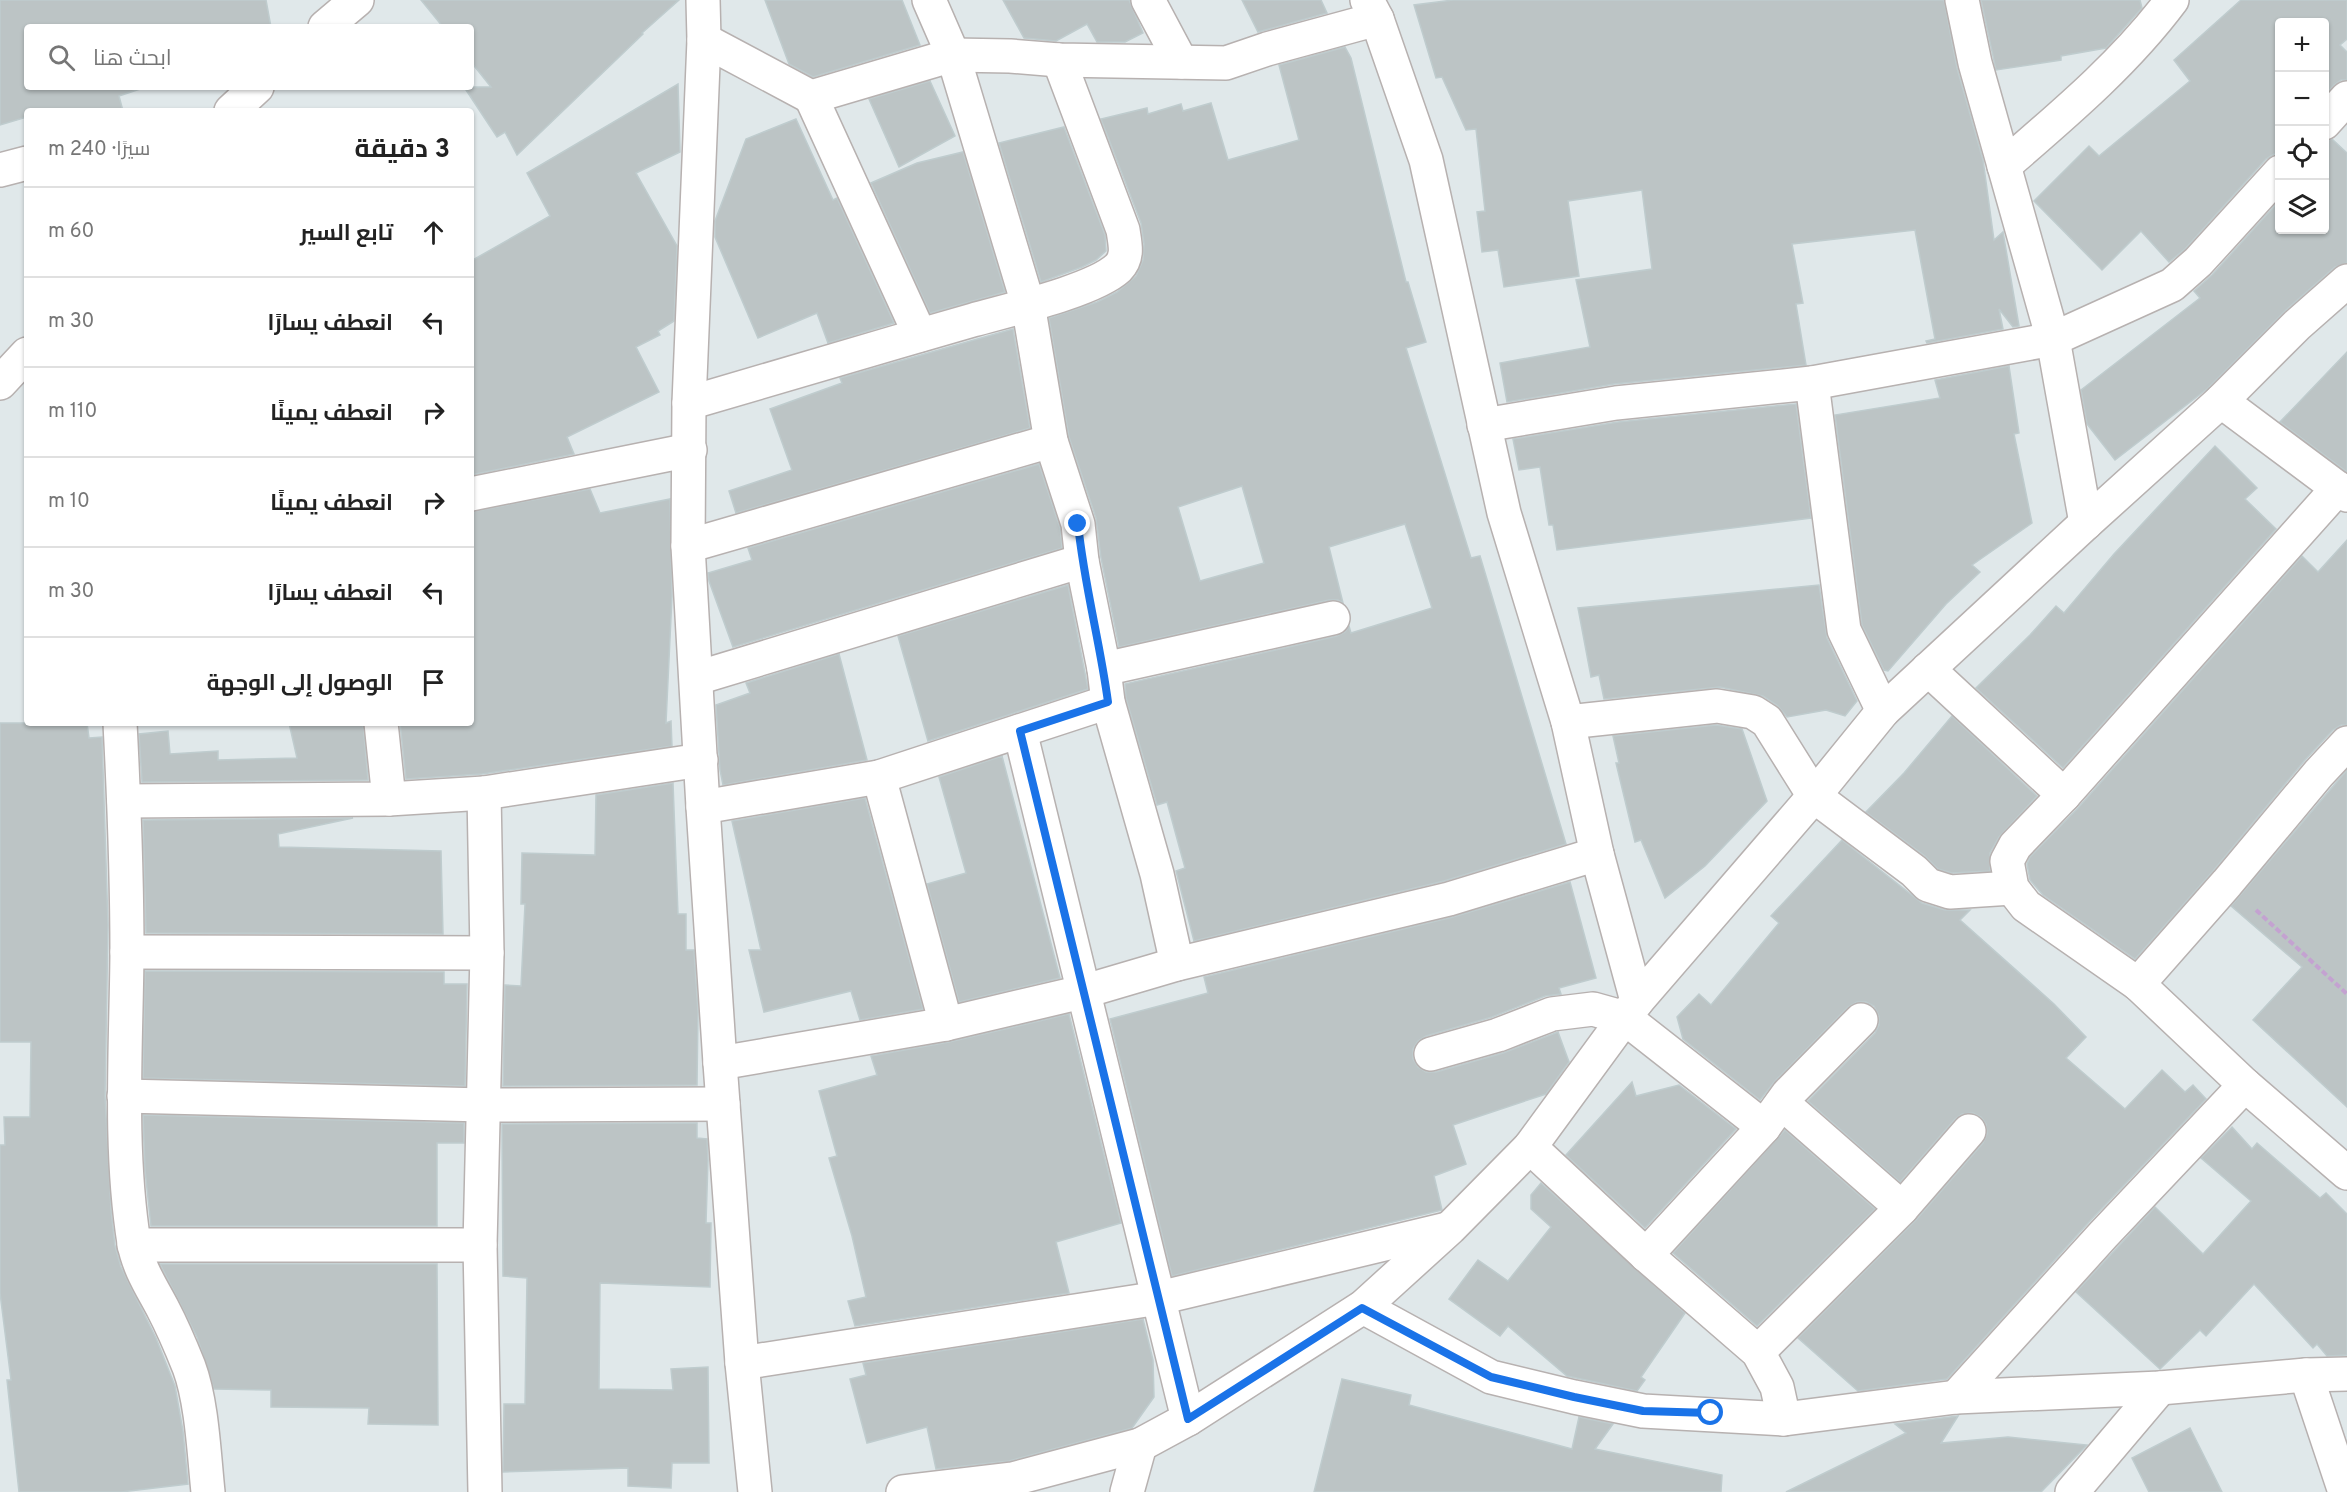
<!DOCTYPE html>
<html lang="ar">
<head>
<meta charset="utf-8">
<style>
  body { margin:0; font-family:Overpass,Cairo,sans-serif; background:#f2f2f2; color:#222; direction:rtl }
  .controls { position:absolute; right:18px; top:18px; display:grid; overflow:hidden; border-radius:6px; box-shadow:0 2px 4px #0004 }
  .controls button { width:54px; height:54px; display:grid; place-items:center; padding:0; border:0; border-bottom:2px solid #e0e0e0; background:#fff; color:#222; font:30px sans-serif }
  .stop { position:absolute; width:18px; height:18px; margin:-14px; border:4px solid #1a73e8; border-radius:50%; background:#fff }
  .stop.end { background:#1a73e8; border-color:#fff; box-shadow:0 2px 6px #0008 }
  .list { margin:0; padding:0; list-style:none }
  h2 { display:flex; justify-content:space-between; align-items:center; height:78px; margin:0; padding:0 24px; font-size:26px }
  h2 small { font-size:20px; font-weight:400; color:#767676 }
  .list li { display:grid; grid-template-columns:39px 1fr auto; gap:18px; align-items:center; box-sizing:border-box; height:90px; padding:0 24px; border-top:2px solid #e0e0e0 }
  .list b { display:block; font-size:22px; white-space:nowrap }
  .list em { font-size:20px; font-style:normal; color:#767676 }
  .icon { flex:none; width:33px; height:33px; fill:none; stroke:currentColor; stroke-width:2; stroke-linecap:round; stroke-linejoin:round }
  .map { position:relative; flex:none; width:2347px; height:1492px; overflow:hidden; direction:ltr }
  .search { position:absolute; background:#fff; box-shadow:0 2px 4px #0004; left:24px; top:24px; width:450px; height:66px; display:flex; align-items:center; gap:15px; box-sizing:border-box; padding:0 21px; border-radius:6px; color:#767676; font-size:22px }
  .panel { position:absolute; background:#fff; box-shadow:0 2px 4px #0004; left:24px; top:108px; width:450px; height:618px; border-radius:6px; direction:rtl }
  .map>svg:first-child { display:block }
  .building { fill:#bcc4c5; stroke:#bfccce; stroke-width:1.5; fill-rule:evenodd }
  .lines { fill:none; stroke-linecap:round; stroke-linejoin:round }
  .minor-casing { stroke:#b7b1b0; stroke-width:36 }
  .path { stroke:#c4a2d1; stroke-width:4; stroke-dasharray:6 3; stroke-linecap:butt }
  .minor { stroke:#fff; stroke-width:33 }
  .route { stroke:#1a73e8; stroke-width:8 }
</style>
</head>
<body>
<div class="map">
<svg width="2347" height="1492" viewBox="0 0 2347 1492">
  <rect width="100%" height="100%" fill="#e0e8ea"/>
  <g class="building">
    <polygon points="0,0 266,0 271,27 27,27 27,87 146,87 119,96 123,111 27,111 27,117 0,125"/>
    <polygon points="421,0 679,0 642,33 643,34 517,155 505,132 497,137 464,87 491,87 471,62 471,27 443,27"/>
    <polygon points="765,0 902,0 920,45 813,77 789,64"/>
    <polygon points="1003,0 1129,0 1143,33 1125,42 1097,42 1087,24 1056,41 1024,38"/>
    <polygon points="1242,0 1321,0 1327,13 1258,32"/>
    <polygon points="1453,0 1944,0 1957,68 1983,160 1994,240 2003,232 2019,326 2013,327 1999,309 2003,329 1927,343 1926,341 1935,339 1915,230 1792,244 1803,303 1796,304 1806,365 1614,384 1507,402 1500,363 1590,347 1576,280 1652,269 1642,190 1568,201 1579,276 1504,287 1498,250 1482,252 1477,212 1485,211 1476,129 1466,130 1442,77 1436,78 1414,5"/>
    <polygon points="1981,0 2140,0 2142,8 2106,48 2061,56 2061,60 1996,70"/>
    <polygon points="2241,0 2347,0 2347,39 2340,45 2347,52 2347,80 2341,80 2334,85 2325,95 2325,22 2280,22 2280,154 2274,154 2266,159 2185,249 2169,262 2141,231 2102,270 2034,201 2089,146 2099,156 2190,81 2174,60"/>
    <path d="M1345,47L1351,58L1406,282H1408L1426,342L1406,348L1471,558L1480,556L1566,844L1444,881L1194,941L1176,871L1185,868L1167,802L1157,805L1126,698L1125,684L1337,636L1345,632L1349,626L1351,633L1432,608L1405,524L1329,547L1343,603L1338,600H1329L1119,647L1101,558L1096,518L1069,437L1049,318L1097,302L1117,292L1136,276L1143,260L1144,244L1141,223L1101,119L1147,108L1148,114L1181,104L1183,111L1211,103L1228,160L1299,140L1279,65ZM1242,486L1264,563L1200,581L1178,507Z"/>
    <polygon points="930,81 955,136 899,167 869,99"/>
    <polygon points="678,84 680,152 636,173 677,246 674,321 658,331 660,335 636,347 659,392 567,437 574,454 471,475 471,261 550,216 527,173"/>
    <polygon points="796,119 833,200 837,198 894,323 828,343 817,313 758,338 715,237 715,221 746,139"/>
    <polygon points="1064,127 1105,235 1106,251 1096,260 1082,267 1041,282 999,143"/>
    <polygon points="2332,139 2347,153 2347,263 2335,267 2285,311 2207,389 2115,460 2087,424 2081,390 2200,298 2194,291 2212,275 2280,200 2280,230 2325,230 2325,141"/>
    <polygon points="963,152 1005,292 930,313 871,183 917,163"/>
    <polygon points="1013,329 1030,428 736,513 729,491 792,470 770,409 842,383 840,378"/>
    <polygon points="2347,352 2347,472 2280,422"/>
    <polygon points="2009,366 2019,433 2014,434 2032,523 1972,565 1980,572 1946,604 1888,671 1884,670 1862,625 1835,415 1940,398 1935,380"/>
    <polygon points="1796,404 1811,518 1557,550 1553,525 1549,525 1540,467 1519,470 1513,439 1618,422"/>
    <polygon points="2215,446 2257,488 2245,499 2276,529 2063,768 1976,688 2030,635 2056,606 2064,613 2114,554"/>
    <polygon points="1039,464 1060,528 1062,548 733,647 709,581 708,573 752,560 748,548"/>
    <polygon points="590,489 600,513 670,499 672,596 666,723 671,721 672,746 482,774 406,779 400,723 471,723 471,512"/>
    <polygon points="2347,540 2347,725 2341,725 2333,730 2305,760 2213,871 2135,959 2043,895 2030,880 2027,864 2030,857 2078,808 2302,556 2318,572"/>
    <polygon points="1068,585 1088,689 928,741 898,636"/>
    <polygon points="1819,585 1827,638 1857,701 1845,716 1826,710 1787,717 1778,706 1763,696 1720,687 1604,699 1599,675 1591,677 1578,608"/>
    <polygon points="839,654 867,760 723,785 720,770 716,705 750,693 746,683"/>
    <polygon points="1952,716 2037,796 1999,837 1990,853 1990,871 1952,873 1938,869 1925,856 1866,812 1904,773"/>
    <polygon points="0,723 87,723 89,738 102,737 108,925 105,1096 111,1210 115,1246 121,1267 156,1338 175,1386 183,1431 188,1484 121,1492 19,1492 7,1380 11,1380 0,1293 0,1145 5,1145 4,1117 30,1117 31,1042 0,1042"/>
    <polygon points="289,723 363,723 368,780 142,782 139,734 168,731 170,754 218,751 218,760 297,758"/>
    <polygon points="1716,725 1742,729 1767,801 1705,866 1665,898 1641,840 1635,842 1616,763 1619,763 1613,736"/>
    <polygon points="1002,756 1060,978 959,1002 927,884 966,873 939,777"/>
    <polygon points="2347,770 2347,1107 2253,1020 2302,967 2231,906"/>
    <polygon points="673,783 678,914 686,914 686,950 694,950 698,1012 697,1085 503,1086 505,985 521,986 525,904 521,904 522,853 595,855 596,795"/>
    <polygon points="865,798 923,1009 860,1020 851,991 764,1012 749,950 761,950 732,821"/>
    <polygon points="353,818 278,834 279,847 441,851 443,934 146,933 143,820"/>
    <polygon points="1842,840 1922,903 1945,910 1970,910 1960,920 2054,1004 2086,1037 2066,1058 2125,1109 2162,1070 2185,1092 2193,1085 2206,1099 2089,1222 1947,1379 1858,1391 1798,1338 1916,1220 1983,1143 1987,1134 1986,1124 1981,1117 1973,1113 1962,1114 1955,1119 1900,1182 1808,1101 1875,1033 1879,1025 1879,1016 1874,1006 1866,1002 1857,1002 1848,1007 1775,1081 1760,1100 1683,1039 1677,1017 1699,994 1711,1005 1779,923 1771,916"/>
    <polygon points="1570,882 1596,978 1559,988 1561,994 1545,996 1492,1017 1426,1036 1418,1041 1413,1049 1413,1059 1418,1067 1426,1072 1436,1072 1503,1053 1558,1032 1569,1062 1546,1094 1453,1125 1466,1164 1434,1176 1442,1210 1172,1276 1110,1019 1208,993 1204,977 1453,917"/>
    <polygon points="145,971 444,972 444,984 467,984 465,1086 143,1078"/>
    <polygon points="1069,1014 1121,1223 1056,1242 1069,1293 855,1326 848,1301 866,1297 852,1236 829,1158 837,1156 819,1091 877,1075 871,1056 949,1042"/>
    <polygon points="1632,1082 1636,1096 1679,1085 1736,1129 1645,1228 1566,1155"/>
    <polygon points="143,1115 464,1123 464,1143 437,1143 437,1226 151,1226 145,1170"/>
    <polygon points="697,1123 697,1138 707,1139 708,1160 706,1223 711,1223 710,1287 600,1283 599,1389 673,1390 671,1369 708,1367 709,1463 672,1463 671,1488 628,1486 628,1468 503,1472 504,1404 525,1404 527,1278 503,1276 502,1124"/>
    <polygon points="2232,1127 2252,1149 2257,1143 2320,1198 2326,1193 2347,1214 2347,1355 2327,1356 2317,1344 2313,1348 2254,1284 2206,1336 2200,1330 2160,1369 2076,1292 2155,1207 2203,1254 2251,1201 2201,1158"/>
    <polygon points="1785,1130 1875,1209 1757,1326 1673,1253"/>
    <polygon points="1541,1183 1685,1313 1641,1377 1645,1380 1637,1391 1567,1376 1508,1326 1500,1336 1449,1299 1478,1260 1508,1281 1551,1227 1531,1209 1531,1195"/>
    <polygon points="160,1264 437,1264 438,1425 368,1424 369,1408 271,1407 271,1390 214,1389 197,1337"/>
    <polygon points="1143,1319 1153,1360 1154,1397 1132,1428 1009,1461 936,1469 927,1427 867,1443 850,1379 866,1375 863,1363"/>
    <polygon points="1342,1379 1411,1395 1409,1405 1572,1449 1579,1417 1613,1424 1595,1449 1722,1475 1721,1492 1314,1492"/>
    <polygon points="1958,1416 1941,1443 2008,1437 2087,1445 2041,1492 1786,1492 1906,1433 1895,1424"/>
    <polygon points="2190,1428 2222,1492 2149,1492 2132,1458"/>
  </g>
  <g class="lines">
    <g class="minor-casing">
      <g id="minor">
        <polyline points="703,0 704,40 689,403 688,546 703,807 720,1063 742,1363 755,1492"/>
        <polyline points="929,0 953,55 1028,304 1051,441 1078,524 1082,561 1104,669 1108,702 1157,874 1177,964"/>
        <polyline points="1148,0 1181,62"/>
        <polyline points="1367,0 1377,19 1426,160 1504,513 1568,722 1597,854 1637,1001"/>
        <polyline points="1962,0 1975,63 2053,339 2086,523"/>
        <polyline points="325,27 357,0"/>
        <polyline points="704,40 811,97 953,55 1010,56 1059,60 1226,63 1267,49 1377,19"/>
        <polyline points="811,97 920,335"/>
        <polyline points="231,111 257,87"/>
        <polyline points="2324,123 2347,98"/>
        <path d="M2004,166C2063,115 2125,63 2172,0"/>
        <polyline points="0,170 27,163"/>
        <polyline points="0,383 27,354"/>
        <polyline points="1812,383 1844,630 1883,711"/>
        <polyline points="2221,401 2347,495"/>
        <path d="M689,403C783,376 878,347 973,320C1008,310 1093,291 1118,268C1129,257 1125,244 1123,230L1059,60"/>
        <polyline points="1484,425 1616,403 1812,383 2053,339 2172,285 2198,262 2280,172"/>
        <polyline points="2338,488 2064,795 2015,846 2007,861 2012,888 2026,906 2138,984 2245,1085 2347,1173"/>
        <polyline points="471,494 690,450"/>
        <polyline points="688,546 1051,441"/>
        <polyline points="1104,669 1333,618"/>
        <polyline points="1928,669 2064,795"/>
        <polyline points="697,678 1082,561"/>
        <polyline points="1568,722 1717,706 1753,712 1767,721 1814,796 1914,871 1928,885 1950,892 2012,888"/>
        <path d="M120,723C124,800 127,877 127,954C126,1050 119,1148 134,1243C138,1267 152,1288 163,1309C173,1328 181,1347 189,1367C202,1402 204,1454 208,1492"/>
        <polyline points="381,723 389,799"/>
        <polyline points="1020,731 1188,1419"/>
        <polyline points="879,777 946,1024"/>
        <polyline points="484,793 487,953 480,1245 485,1492"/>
        <polyline points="124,801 389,799 484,793 701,760"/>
        <polyline points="703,807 879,777 1108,702"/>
        <polyline points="127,952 487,953"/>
        <polyline points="2138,984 2227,883 2319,773 2347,743"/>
        <polyline points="1431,1054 1498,1035 1552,1014 1593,1009 1625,1018 1764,1127"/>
        <polyline points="720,1063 946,1024 1082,992 1177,964 1449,899 1597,854"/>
        <polyline points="124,1096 484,1105 723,1104"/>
        <polyline points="1530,1147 1646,1255 1758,1352 1777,1387 1784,1419"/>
        <polyline points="1902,1208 1969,1131"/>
        <polyline points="134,1245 480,1245"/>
        <polyline points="1646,1255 1764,1127 1788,1094 1861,1020"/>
        <polyline points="1363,1307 1491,1377 1574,1397 1643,1411 1784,1419 1956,1397 2160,1388 2306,1375 2347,1374"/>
        <polyline points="1758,1352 1902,1208 1782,1103"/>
        <polyline points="742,1363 1159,1298 1447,1229"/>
        <polyline points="2306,1375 2345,1492"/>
        <polyline points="1956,1397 2103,1235 2245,1085"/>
        <polyline points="903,1492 1013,1479 1140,1445 1188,1419 1363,1307 1450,1228 1530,1147 1637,1001 1814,796 1883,711 2086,523 2221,401 2297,325 2347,281"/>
        <polyline points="1127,1492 1140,1445"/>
        <polyline points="2072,1492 2160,1388"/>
      </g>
    </g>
    <polyline class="path" points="2256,910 2347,994"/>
    <use href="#minor" class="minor"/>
  </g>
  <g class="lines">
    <path class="route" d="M1078,524C1084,584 1100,642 1108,702L1020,731L1188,1419L1362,1308L1491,1377L1574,1397L1643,1411L1711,1413"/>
  </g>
</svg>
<div class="controls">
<button>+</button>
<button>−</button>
<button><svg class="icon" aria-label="locate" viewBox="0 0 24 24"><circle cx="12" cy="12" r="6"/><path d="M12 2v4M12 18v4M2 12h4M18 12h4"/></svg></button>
<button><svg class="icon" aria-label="layers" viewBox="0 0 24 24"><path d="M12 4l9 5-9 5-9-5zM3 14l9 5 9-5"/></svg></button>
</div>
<div class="stop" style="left:1711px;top:1413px"></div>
<div class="stop end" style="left:1078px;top:524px"></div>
<div class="search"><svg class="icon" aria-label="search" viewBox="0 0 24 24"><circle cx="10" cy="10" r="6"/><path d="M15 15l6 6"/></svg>ابحث هنا</div>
<section class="panel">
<h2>3 دقيقة<small>سيرًا · 240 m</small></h2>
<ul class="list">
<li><svg class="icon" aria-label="ahead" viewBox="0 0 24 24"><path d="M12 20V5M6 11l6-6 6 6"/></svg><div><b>تابع السير</b></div><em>60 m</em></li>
<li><svg class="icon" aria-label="left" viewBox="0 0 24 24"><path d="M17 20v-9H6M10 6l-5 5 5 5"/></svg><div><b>انعطف يسارًا</b></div><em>30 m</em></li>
<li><svg class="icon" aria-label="right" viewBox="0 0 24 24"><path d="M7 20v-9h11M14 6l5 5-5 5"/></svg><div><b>انعطف يمينًا</b></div><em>110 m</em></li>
<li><svg class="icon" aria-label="right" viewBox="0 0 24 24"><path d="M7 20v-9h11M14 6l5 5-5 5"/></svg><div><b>انعطف يمينًا</b></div><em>10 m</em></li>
<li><svg class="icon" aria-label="left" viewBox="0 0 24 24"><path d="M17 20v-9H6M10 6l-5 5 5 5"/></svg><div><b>انعطف يسارًا</b></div><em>30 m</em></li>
<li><svg class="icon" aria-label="arrive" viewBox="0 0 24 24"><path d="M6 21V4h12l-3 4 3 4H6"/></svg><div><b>الوصول إلى الوجهة</b></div></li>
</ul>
</section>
</div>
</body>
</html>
